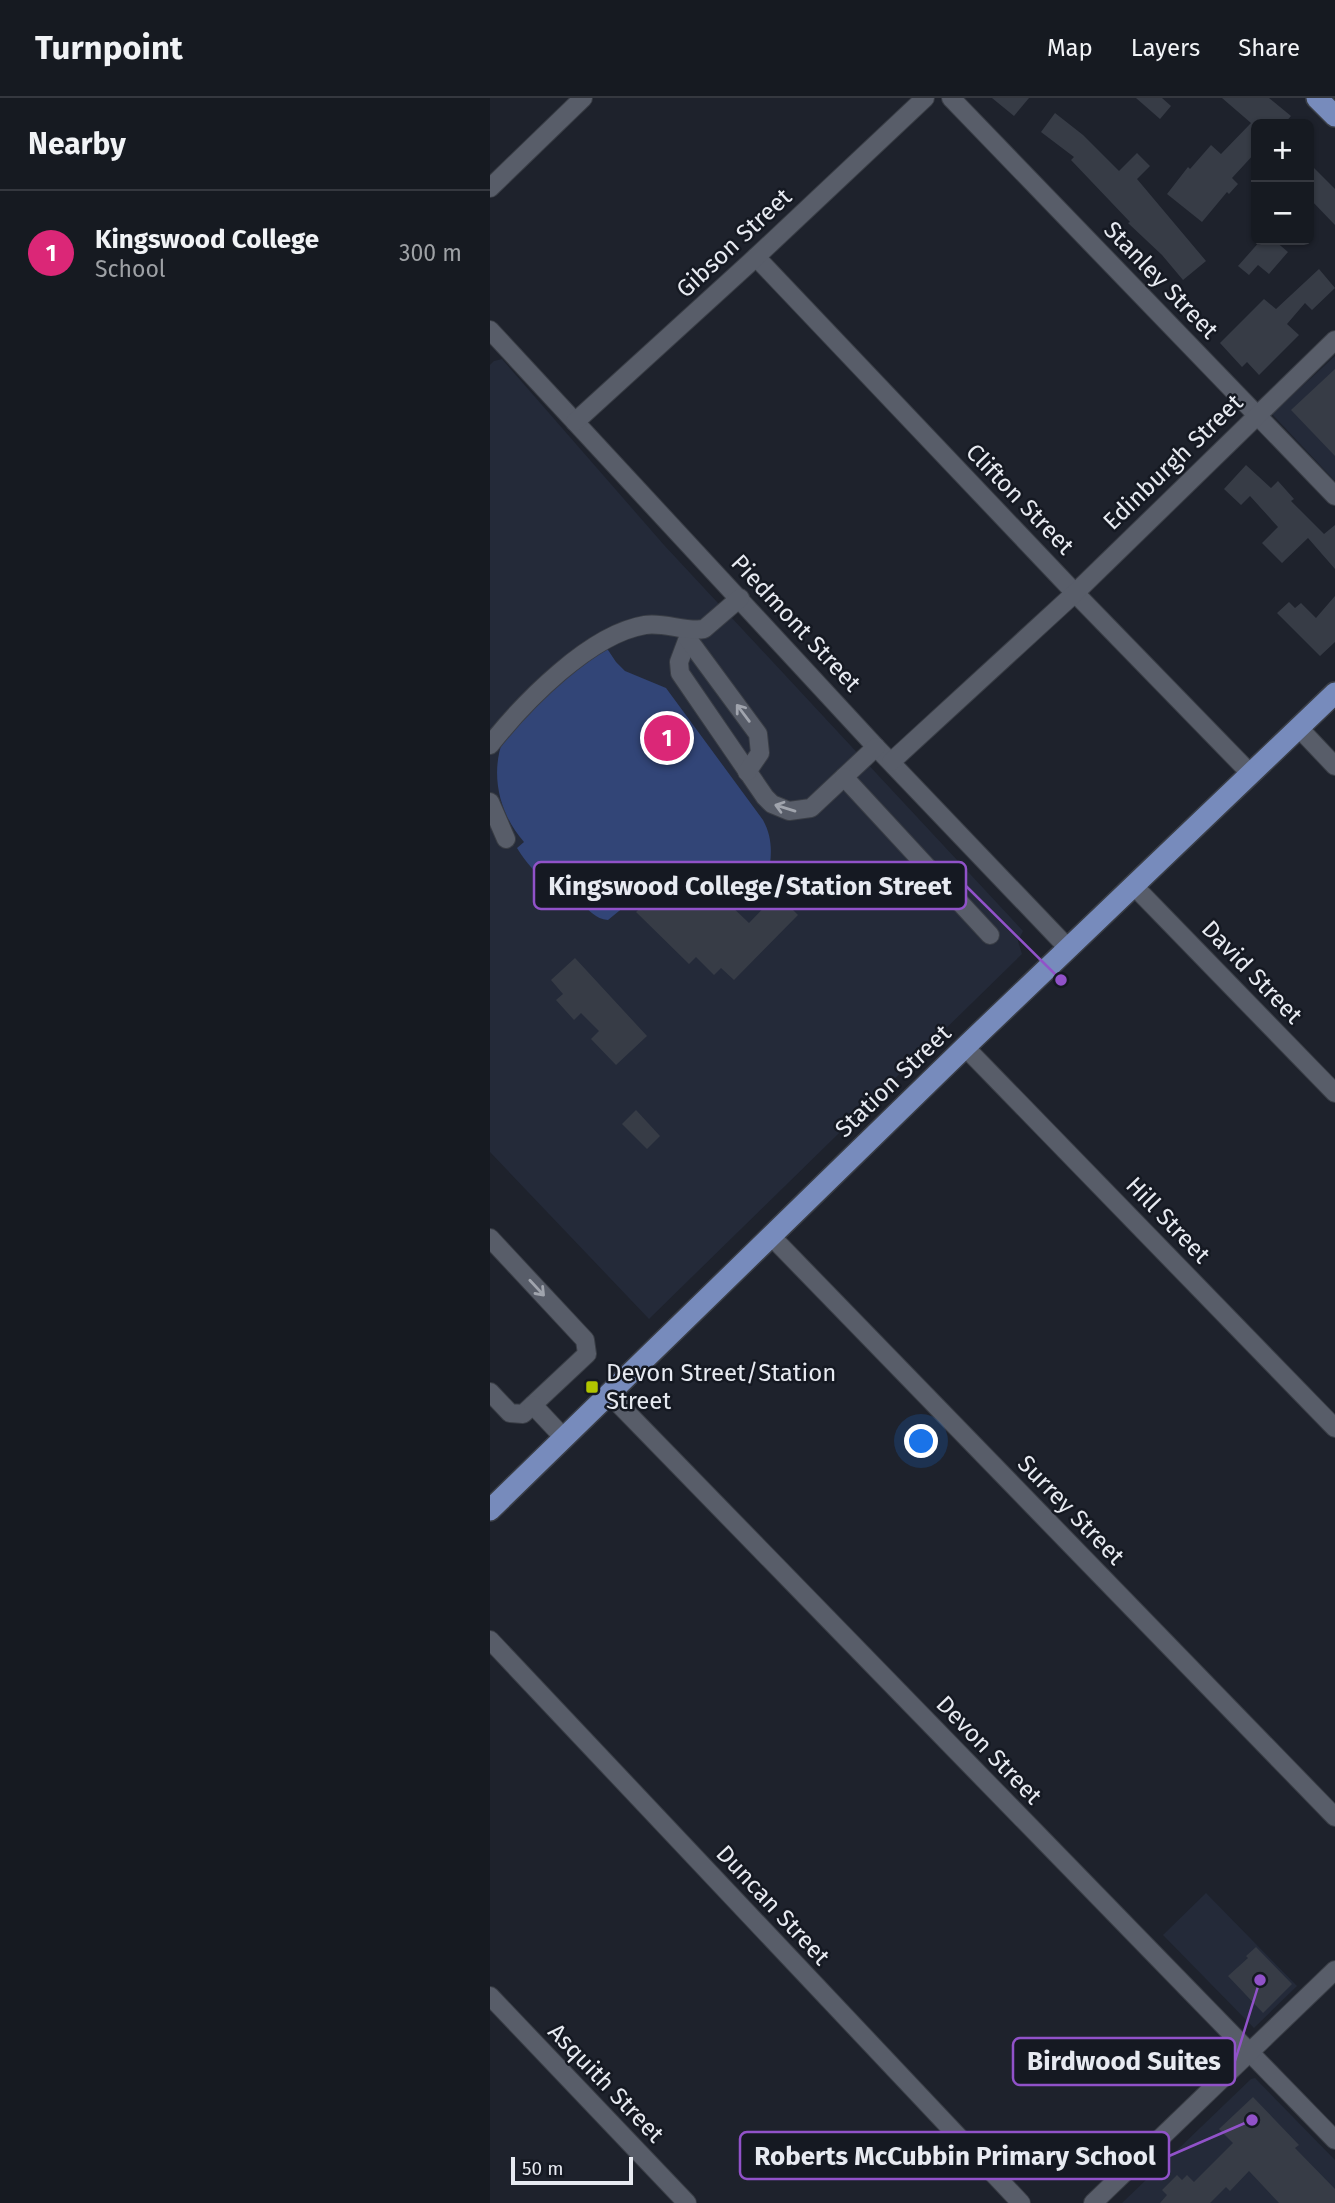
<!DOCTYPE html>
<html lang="en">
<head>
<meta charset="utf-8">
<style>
  body { margin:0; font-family:"Fira Sans",sans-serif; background:#1f232a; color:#f1f3f6 }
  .controls { position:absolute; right:21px; top:21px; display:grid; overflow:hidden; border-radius:10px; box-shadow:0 2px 5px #0004 }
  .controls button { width:63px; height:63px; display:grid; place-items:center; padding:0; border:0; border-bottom:2px solid #35383f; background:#161a21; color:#f1f3f6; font:35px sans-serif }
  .scale { position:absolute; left:21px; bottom:18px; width:122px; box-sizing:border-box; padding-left:7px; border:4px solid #e7eaf1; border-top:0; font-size:19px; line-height:24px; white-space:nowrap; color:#e7eaf1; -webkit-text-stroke:5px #151922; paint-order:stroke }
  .you { position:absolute; left:432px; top:1344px; width:24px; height:24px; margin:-18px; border:5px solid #fff; border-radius:50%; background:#1a73e8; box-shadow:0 0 0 10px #1a73e833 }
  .badge { display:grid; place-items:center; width:46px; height:46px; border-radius:50%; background:#db2777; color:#fff; font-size:23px; font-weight:700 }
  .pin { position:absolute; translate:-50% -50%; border:4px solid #fff; box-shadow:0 2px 7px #0006 }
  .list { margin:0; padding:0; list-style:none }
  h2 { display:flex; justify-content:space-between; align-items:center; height:91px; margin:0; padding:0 28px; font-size:30px }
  h2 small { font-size:23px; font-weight:400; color:#9ea1a5 }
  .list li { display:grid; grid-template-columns:46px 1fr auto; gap:21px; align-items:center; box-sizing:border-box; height:126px; padding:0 28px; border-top:2px solid #35383f }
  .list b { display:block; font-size:26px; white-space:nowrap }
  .list p { margin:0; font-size:23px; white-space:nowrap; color:#9ea1a5 }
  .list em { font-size:23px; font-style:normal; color:#9ea1a5 }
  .map { position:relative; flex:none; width:845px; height:2105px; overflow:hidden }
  header { display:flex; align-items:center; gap:42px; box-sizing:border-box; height:98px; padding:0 35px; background:#161a21; border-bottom:2px solid #35383f }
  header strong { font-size:33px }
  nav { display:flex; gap:38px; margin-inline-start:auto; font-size:24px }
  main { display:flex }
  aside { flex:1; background:#161a21 }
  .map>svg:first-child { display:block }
  .built { fill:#242a39 }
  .green { fill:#324577 }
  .building { fill:#373c46 }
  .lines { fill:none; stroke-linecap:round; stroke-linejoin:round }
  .minor-casing { stroke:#393d45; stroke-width:20 }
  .major-casing { stroke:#393d45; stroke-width:24 }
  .minor { stroke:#585d69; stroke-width:18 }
  .major { stroke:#778bbc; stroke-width:21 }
  .oneway { stroke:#a0a4ad }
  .poi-dot { fill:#b1c500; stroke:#151922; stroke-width:2.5 }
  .labels { text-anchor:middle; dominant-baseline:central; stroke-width:5; stroke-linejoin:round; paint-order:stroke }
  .street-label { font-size:24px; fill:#e7eaf1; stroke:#151922 }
  .poi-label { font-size:24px; fill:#e7eaf1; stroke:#151922; text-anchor:start }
  .leader { fill:none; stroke:#9152c9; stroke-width:2.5 }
  .callout-dot { fill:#9152c9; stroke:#151922; stroke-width:2.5 }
  .callout { fill:#151922; stroke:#9152c9; stroke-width:2.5 }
  .callout-label { font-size:26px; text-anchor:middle; font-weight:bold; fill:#e7eaf1 }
</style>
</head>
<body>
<header>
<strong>Turnpoint</strong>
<nav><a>Map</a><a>Layers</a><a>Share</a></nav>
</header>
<main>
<aside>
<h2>Nearby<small></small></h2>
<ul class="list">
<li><span class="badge">1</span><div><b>Kingswood College</b><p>School</p></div><em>300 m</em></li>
</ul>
</aside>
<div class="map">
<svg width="845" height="2105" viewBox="0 0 845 2105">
  <rect width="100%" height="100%" fill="#1e222c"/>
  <g class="built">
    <polygon points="845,258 845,383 782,316"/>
    <polygon points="12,261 174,447 533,833 528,843 532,856 159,1221 0,1054 0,267 4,263"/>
    <polygon points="716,1795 807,1888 764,1930 673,1837"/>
    <polygon points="765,1980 845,2062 845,2105 632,2105 761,1981"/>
  </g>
  <path class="green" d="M116,549L126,564L135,573L176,590L273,722C283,740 282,758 278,778L270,784L230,774L206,775L192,786L173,777L118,822C105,821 100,812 90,805C61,785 47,782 27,750L34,744C9,716 0,676 13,642L70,581Z"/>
  <g class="building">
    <polygon points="502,0 539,0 524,18"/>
    <polygon points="646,0 672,0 681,8 670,21"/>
    <polygon points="732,0 779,0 801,18 794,26 766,26 766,54 742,80 748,86 739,96 737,94 712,124 677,96 698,69 700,71 721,47 731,56 761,25"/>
    <polygon points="565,15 593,37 629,73 647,55 660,68 647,81 716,163 693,182 672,157 638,125 640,124 581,62 584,59 551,34"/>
    <polygon points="819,65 845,91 845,127 819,100"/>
    <polygon points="771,142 784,142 798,154 779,176 768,167 759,177 748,168"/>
    <polygon points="829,171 845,190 822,212 815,205 797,226 809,237 769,277 757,264 752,269 730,245 774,201 786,211"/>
    <polygon points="845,271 845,358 801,312"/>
    <polygon points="756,367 781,390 788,383 804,401 801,403 834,436 845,427 845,471 818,440 792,465 772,445 788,429 760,398 751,407 734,391"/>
    <polygon points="845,498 845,544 830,558 787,515 799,504 805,510 811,505 826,520"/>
    <polygon points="212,780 259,825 287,796 308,817 244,882 231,870 224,877 206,859 199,866 146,814 159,801 168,809 188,789 196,796"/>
    <polygon points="85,860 157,938 126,967 101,941 109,933 91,915 84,922 66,902 73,896 61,882"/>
    <polygon points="146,1012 170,1038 157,1051 132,1026"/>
    <polygon points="766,1849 802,1886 773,1915 738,1878 758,1860 756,1858"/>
    <polygon points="763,1999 809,2047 805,2050 845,2091 845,2105 789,2105 759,2073 740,2093 736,2089 720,2105 670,2105 677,2097 672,2092 687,2077 692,2082 697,2077 704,2084 743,2045 729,2031"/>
  </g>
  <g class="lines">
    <g class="minor-casing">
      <g id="minor">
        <polyline points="461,0 845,398"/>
        <polyline points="0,90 93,0"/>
        <polyline points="266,159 585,495 760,675"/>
        <polyline points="0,232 386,649 578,850"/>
        <polyline points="85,324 266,159 435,0"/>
        <polyline points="201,532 189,564 190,575 275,699 282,706 299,713 321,710 386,649"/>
        <polyline points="198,541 268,636 270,655 257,674"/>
        <polyline points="808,629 845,668"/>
        <path d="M0,647C34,604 100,536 155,527C175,524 194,534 214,531L250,500"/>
        <polyline points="401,664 585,495 845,242"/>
        <polyline points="354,679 500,837"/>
        <polyline points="0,704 16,741"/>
        <polyline points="643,787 845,995"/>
        <polyline points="475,949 845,1330"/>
        <polyline points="281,1138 845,1719"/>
        <polyline points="0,1140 95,1242 97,1256 33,1316 20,1315 0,1294"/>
        <polyline points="119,1296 845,2042"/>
        <polyline points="43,1307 74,1340"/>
        <polyline points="0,1542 531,2105"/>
        <polyline points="0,1898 197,2105"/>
        <polyline points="603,2105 845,1872"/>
      </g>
    </g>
    <g class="major-casing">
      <g id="major">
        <polyline points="827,0 845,18"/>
        <polyline points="0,1412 475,949 845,595"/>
      </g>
    </g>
    <use href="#minor" class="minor"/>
    <use href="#major" class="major"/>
  </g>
  <defs><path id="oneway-shaft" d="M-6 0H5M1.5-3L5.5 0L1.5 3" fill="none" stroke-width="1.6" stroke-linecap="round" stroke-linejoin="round" transform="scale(1.75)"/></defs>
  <g class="oneway">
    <use href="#oneway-shaft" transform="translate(253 615) rotate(-127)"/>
    <use href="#oneway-shaft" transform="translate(295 710) rotate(-163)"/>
    <use href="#oneway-shaft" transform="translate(47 1190) rotate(47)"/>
  </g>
  <rect class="poi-dot" x="95" y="1282" width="14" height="14" rx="3.5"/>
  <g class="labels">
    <g class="street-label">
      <text transform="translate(244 145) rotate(-43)">Gibson Street</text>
      <text transform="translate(671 182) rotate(46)">Stanley Street</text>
      <text transform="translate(683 364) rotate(-44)">Edinburgh Street</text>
      <text transform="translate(530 401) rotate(46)">Clifton Street</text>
      <text transform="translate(306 525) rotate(47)">Piedmont Street</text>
      <text transform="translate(762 874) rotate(46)">David Street</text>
      <text transform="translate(403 983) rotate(-44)">Station Street</text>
      <text transform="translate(678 1122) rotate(46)">Hill Street</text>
      <text transform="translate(581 1412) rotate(46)">Surrey Street</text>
      <text transform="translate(499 1652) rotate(46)">Devon Street</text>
      <text transform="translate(283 1807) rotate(47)">Duncan Street</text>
      <text transform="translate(116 1985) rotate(46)">Asquith Street</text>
    </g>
    <g class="poi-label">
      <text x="116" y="1275">Devon Street/Station<tspan x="116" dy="28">Street</tspan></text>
    </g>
  </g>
  <path class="leader" d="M571 882L476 788M770 1882L745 1963M762 2022L679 2058"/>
  <g class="callout-dot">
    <circle cx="571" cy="882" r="7"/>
    <circle cx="770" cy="1882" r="7"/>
    <circle cx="762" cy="2022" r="7"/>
  </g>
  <g class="callout">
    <rect x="44" y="764" width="432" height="47" rx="7"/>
    <rect x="523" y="1940" width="222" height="47" rx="7"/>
    <rect x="250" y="2034" width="429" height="47" rx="7"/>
  </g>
  <g class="callout-label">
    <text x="260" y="797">Kingswood College/Station Street</text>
    <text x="634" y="1972">Birdwood Suites</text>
    <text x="465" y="2067">Roberts McCubbin Primary School</text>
  </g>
</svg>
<div class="controls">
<button>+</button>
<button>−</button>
</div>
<div class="scale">50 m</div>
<div class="you"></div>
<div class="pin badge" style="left:177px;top:640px">1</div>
</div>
</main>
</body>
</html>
